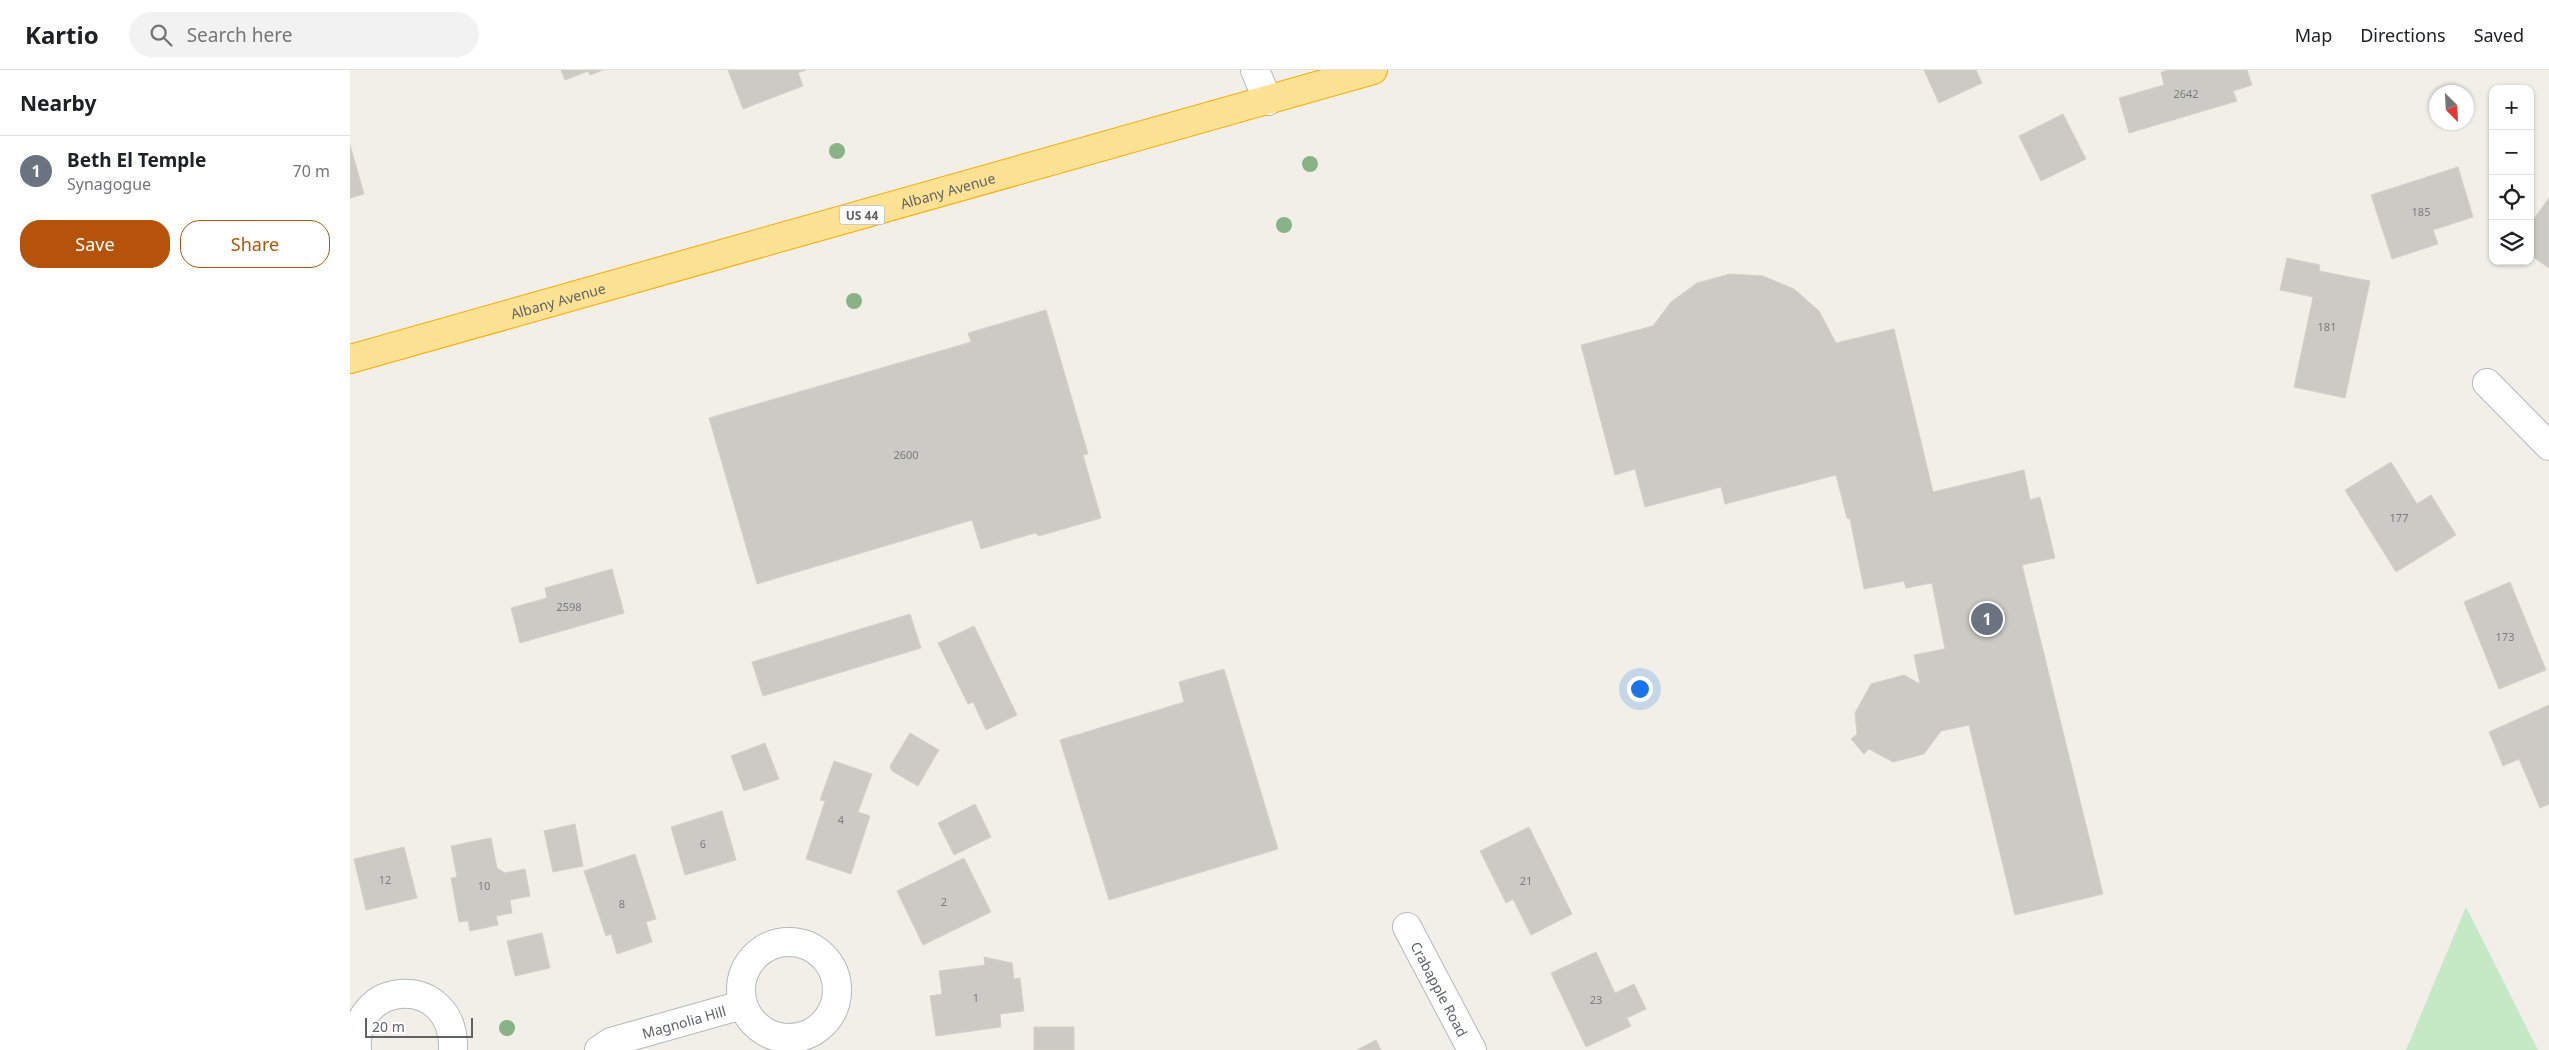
<!DOCTYPE html>
<html lang="en">
<head>
<meta charset="utf-8">
<style>
  body { margin:0; font-family:"Noto Sans",sans-serif; background:#f2f2f2; color:#202124 }
  .controls { position:absolute; right:15px; top:15px; display:grid; overflow:hidden; border-radius:10px; box-shadow:0 1px 4px #0004 }
  .controls button { width:45px; height:45px; display:grid; place-items:center; padding:0; border:0; border-bottom:1px solid #e0e0e0; background:#fff; color:#202124; font:25px sans-serif }
  .compass { position:absolute; left:2079px; top:15px; width:45px; height:45px; border-radius:50%; background:#fff; box-shadow:0 1px 4px #0004; rotate:156deg }
  .scale { position:absolute; left:15px; bottom:12px; width:108px; box-sizing:border-box; padding-left:5px; border:2px solid #5f6368; border-top:0; font-size:14px; line-height:18px; white-space:nowrap; color:#5f6368; -webkit-text-stroke:4px #fff; paint-order:stroke }
  .you { position:absolute; left:1289px; top:618px; width:18px; height:18px; margin:-12px; border:4px solid #fff; border-radius:50%; background:#1a73e8; box-shadow:0 0 0 8px #1a73e833 }
  .badge { display:grid; place-items:center; width:32px; height:32px; border-radius:50%; background:#b45309; color:#fff; font-size:16px; font-weight:700 }
  .pin { position:absolute; translate:-50% -50%; border:2px solid #fff; box-shadow:0 1px 5px #0006 }
  .list { margin:0; padding:0; list-style:none }
  h2 { display:flex; justify-content:space-between; align-items:center; height:65px; margin:0; padding:0 20px; font-size:21px }
  h2 small { font-size:16px; font-weight:400; color:#757577 }
  .list li { display:grid; grid-template-columns:32px 1fr auto; gap:15px; align-items:center; box-sizing:border-box; height:70px; padding:0 20px; border-top:1px solid #e0e0e0 }
  .list b { display:block; font-size:19px; white-space:nowrap }
  .list p { margin:0; font-size:16px; white-space:nowrap; color:#757577 }
  .list em { font-size:16px; font-style:normal; color:#757577 }
  .actions { display:flex; gap:10px; padding:15px 20px }
  .actions a { flex:1; padding:11px 0; border:1px solid #b45309; border-radius:20px; text-align:center; font-size:18px; color:#b45309 }
  .actions .main { background:#b45309; color:#fff }
  .icon { flex:none; width:28px; height:28px; fill:none; stroke:currentColor; stroke-width:2; stroke-linecap:round; stroke-linejoin:round }
  .map { position:relative; flex:none; width:2199px; height:980px; overflow:hidden }
  header { display:flex; align-items:center; gap:30px; box-sizing:border-box; height:70px; padding:0 25px; background:#fff; border-bottom:1px solid #e0e0e0 }
  header strong { font-size:24px }
  nav { display:flex; gap:28px; margin-inline-start:auto; font-size:18px }
  .search { width:350px; height:45px; background:#f2f2f2; display:flex; align-items:center; gap:12px; box-sizing:border-box; padding:0 18px; border-radius:28px; color:#757577; font-size:19px }
  main { display:flex }
  aside { flex:1; background:#fff }
  .map>svg:first-child { display:block }
  .green { fill:#c5e8c5 }
  .building { fill:#cccac5; stroke:#d6d1c6 }
  .lines { fill:none; stroke-linecap:round; stroke-linejoin:round }
  .street-casing { stroke:#b5b8bc; stroke-width:30 }
  .highway-casing { stroke:#f9ab00; stroke-width:30 }
  .street { stroke:#fff; stroke-width:28 }
  .highway { stroke:#fde293; stroke-width:28 }
  .tree { fill:#89b387 }
  .labels { text-anchor:middle; dominant-baseline:central; stroke-width:5; stroke-linejoin:round; paint-order:stroke }
  .number-label { font-size:11px; fill:#7a7d7f }
  .shield { fill:#fff; stroke:#8f9295; stroke-width:1 }
  .shield-label { font-size:12px; font-weight:bold; fill:#5f6368 }
  .street-label { font-size:14px; fill:#5f6368; stroke:#fff }
</style>
</head>
<body>
<header>
<strong>Kartio</strong>
<div class="search"><svg class="icon" aria-label="search" viewBox="0 0 24 24"><circle cx="10" cy="10" r="6"/><path d="M15 15l6 6"/></svg>Search here</div>
<nav><a>Map</a><a>Directions</a><a>Saved</a></nav>
</header>
<main>
<aside>
<h2>Nearby<small></small></h2>
<ul class="list">
<li><span class="badge" style="background:#6b7280">1</span><div><b>Beth El Temple</b><p>Synagogue</p></div><em>70 m</em></li>
</ul>
<div class="actions"><a class="main">Save</a><a>Share</a></div>
</aside>
<div class="map">
<svg width="2199" height="980" viewBox="0 0 2199 980">
  <rect width="100%" height="100%" fill="#f1efe8"/>
  <polygon class="green" points="2116,837 2188,980 2056,980"/>
  <g class="building">
    <polygon points="211,0 253,0 240,5 238,1 215,10"/>
    <polygon points="378,0 456,0 448,3 453,16 393,39"/>
    <polygon points="1574,0 1626,0 1632,13 1589,33"/>
    <polygon points="1819,0 1897,0 1902,15 1883,21 1887,31 1779,63 1769,28 1814,15 1811,2"/>
    <polygon points="1713,44 1736,89 1691,111 1669,66"/>
    <polygon points="0,75 14,124 0,128"/>
    <polygon points="2108,97 2123,147 2083,160 2088,174 2042,189 2021,125"/>
    <polygon points="2199,128 2199,198 2180,185 2180,154"/>
    <polygon points="1937,188 1970,195 1969,201 2020,211 1995,328 1944,317 1963,227 1930,220"/>
    <polygon points="1380,204 1413,206 1444,219 1469,241 1486,273 1544,259 1583,422 1674,400 1680,430 1690,427 1705,488 1672,495 1753,824 1665,845 1619,655 1591,661 1574,684 1543,692 1519,679 1514,684 1501,669 1507,664 1505,643 1521,614 1554,605 1570,614 1564,585 1595,579 1582,513 1556,518 1554,511 1514,519 1500,449 1497,448 1486,405 1375,434 1371,417 1295,437 1285,399 1265,405 1231,275 1303,256 1321,232 1347,213"/>
    <polygon points="696,240 738,384 733,385 751,448 689,466 685,463 631,479 622,450 407,514 359,348 621,272 618,263"/>
    <polygon points="2041,392 2067,434 2081,425 2106,465 2046,502 1995,420"/>
    <polygon points="262,499 274,543 170,573 161,538 197,528 195,518"/>
    <polygon points="2160,512 2196,600 2149,619 2114,532"/>
    <polygon points="560,544 571,578 413,626 402,592"/>
    <polygon points="624,556 667,645 636,660 623,632 618,634 588,573"/>
    <polygon points="874,599 928,779 759,830 710,670 834,632 829,612"/>
    <polygon points="2199,635 2199,734 2190,738 2169,689 2153,696 2139,662"/>
    <polygon points="560,663 589,680 568,716 542,701 540,696"/>
    <polygon points="415,673 429,709 394,721 381,686"/>
    <polygon points="484,691 522,704 508,742 520,746 501,804 456,789 475,731 470,730"/>
    <polygon points="625,734 641,767 604,785 588,753"/>
    <polygon points="372,741 386,790 335,805 321,757"/>
    <polygon points="225,754 233,796 203,802 194,761"/>
    <polygon points="1179,757 1222,844 1181,865 1163,829 1156,833 1130,781"/>
    <polygon points="141,768 147,798 155,803 175,799 180,826 160,830 162,843 146,846 148,855 120,861 118,851 109,852 101,808 107,807 101,776"/>
    <polygon points="54,777 67,828 16,840 4,789"/>
    <polygon points="285,784 306,849 296,852 302,872 267,884 261,864 256,866 234,801"/>
    <polygon points="614,788 641,842 573,875 547,821"/>
    <polygon points="192,863 200,898 165,906 157,871"/>
    <polygon points="1246,882 1265,923 1284,914 1296,939 1277,948 1281,956 1236,977 1201,903"/>
    <polygon points="634,887 662,893 664,909 670,908 674,941 650,944 651,957 586,966 580,926 592,924 589,901 635,895"/>
    <rect x="684" y="957" width="40" height="23"/>
    <polygon points="1026,970 1031,980 1007,980"/>
  </g>
  <g class="lines">
    <g class="street-casing">
      <g id="street">
        <polyline points="905,0 918,31"/>
        <polyline points="2137,313 2199,376"/>
        <path id="s1" d="M1057,857L1122,980"/>
        <circle cx="439" cy="920" r="48"/>
        <path d="M7,980C1,907 106,903 103,980"/>
        <path id="s2" d="M249,980L261,972L392,935"/>
      </g>
    </g>
    <g class="highway-casing">
      <g id="highway">
        <path id="s3" d="M0,289L1023,0"/>
      </g>
    </g>
    <use href="#street" class="street"/>
    <use href="#highway" class="highway"/>
  </g>
  <g class="tree">
    <circle cx="487" cy="81" r="8"/>
    <circle cx="960" cy="94" r="8"/>
    <circle cx="934" cy="155" r="8"/>
    <circle cx="504" cy="231" r="8"/>
    <circle cx="157" cy="958" r="8"/>
  </g>
  <g class="labels">
    <g class="number-label">
      <text x="1836" y="23">2642</text>
      <text x="2071" y="141">185</text>
      <text x="1977" y="256">181</text>
      <text x="556" y="384">2600</text>
      <text x="2049" y="447">177</text>
      <text x="219" y="536">2598</text>
      <text x="2155" y="566">173</text>
      <text x="491" y="749">4</text>
      <text x="353" y="773">6</text>
      <text x="35" y="809">12</text>
      <text x="1176" y="810">21</text>
      <text x="134" y="815">10</text>
      <text x="594" y="831">2</text>
      <text x="272" y="833">8</text>
      <text x="626" y="927">1</text>
      <text x="1246" y="929">23</text>
    </g>
    <rect class="shield" x="489.5" y="135.5" width="45" height="19" rx="4"/>
    <g class="shield-label">
      <text x="512" y="145">US 44</text>
    </g>
    <g class="street-label">
      <text stroke="none"><textPath href="#s3" startOffset="621">Albany Avenue</textPath></text>
      <text stroke="none"><textPath href="#s3" startOffset="216">Albany Avenue</textPath></text>
      <text stroke="none"><textPath href="#s1" startOffset="70">Crabapple Road</textPath></text>
      <text stroke="none"><textPath href="#s2" startOffset="90">Magnolia Hill</textPath></text>
    </g>
  </g>
</svg>
<div class="controls">
<button>+</button>
<button>−</button>
<button><svg class="icon" aria-label="locate" viewBox="0 0 24 24"><circle cx="12" cy="12" r="6"/><path d="M12 2v4M12 18v4M2 12h4M18 12h4"/></svg></button>
<button><svg class="icon" aria-label="layers" viewBox="0 0 24 24"><path d="M12 4l9 5-9 5-9-5zM3 14l9 5 9-5"/></svg></button>
</div>
<svg class="compass" viewBox="-18 -18 36 36"><path d="M0-13l5 13h-10z" fill="#e53935"/><path d="M0 13l5-13h-10z" fill="#757577"/></svg>
<div class="scale">20 m</div>
<div class="you"></div>
<div class="pin badge" style="left:1637px;top:549px;background:#6b7280">1</div>
</div>
</main>
</body>
</html>
